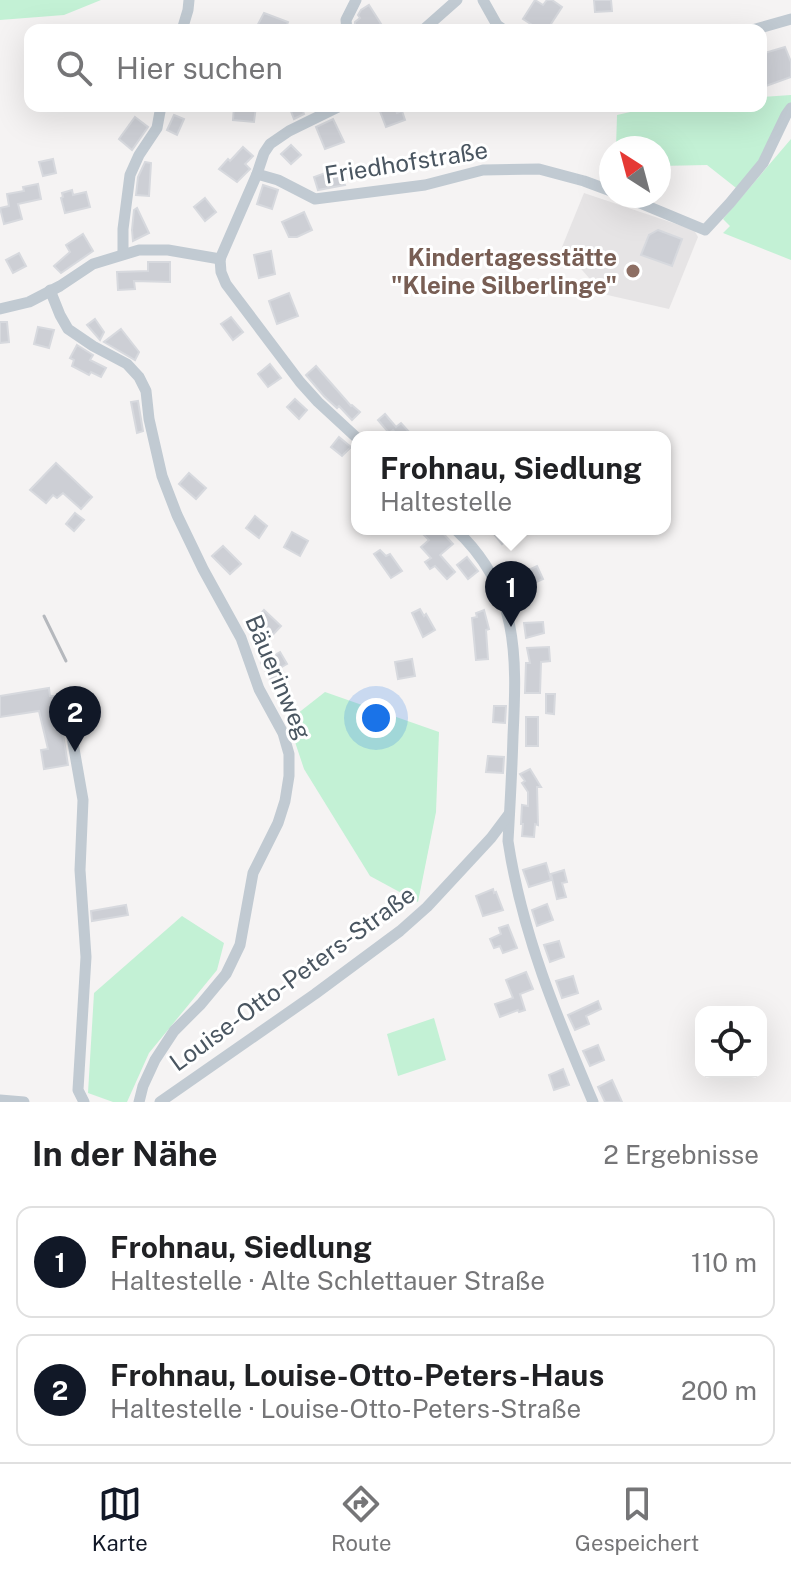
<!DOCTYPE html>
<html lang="de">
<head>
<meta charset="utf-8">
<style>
  body { margin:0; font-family:"Public Sans",sans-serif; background:#f2f2f2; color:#202124 }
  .controls { position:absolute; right:24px; bottom:24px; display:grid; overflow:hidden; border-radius:16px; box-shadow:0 8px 32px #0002 }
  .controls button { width:72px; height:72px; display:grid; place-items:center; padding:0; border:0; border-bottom:2px solid #e0e0e0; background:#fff; color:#202124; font:40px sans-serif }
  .compass { position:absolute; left:599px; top:136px; width:72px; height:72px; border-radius:50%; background:#fff; box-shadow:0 8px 32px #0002; rotate:324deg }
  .you { position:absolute; left:376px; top:718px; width:28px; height:28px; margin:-20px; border:6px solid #fff; border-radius:50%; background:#1a73e8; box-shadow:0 0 0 12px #1a73e833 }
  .badge { display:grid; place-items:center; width:52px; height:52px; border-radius:50%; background:#111827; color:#fff; font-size:26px; font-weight:700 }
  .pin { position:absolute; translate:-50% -66px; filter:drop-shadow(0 2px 4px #0008) }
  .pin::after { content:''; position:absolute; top:42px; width:28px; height:24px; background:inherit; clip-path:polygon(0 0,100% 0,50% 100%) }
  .popup { position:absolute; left:351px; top:431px; width:320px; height:104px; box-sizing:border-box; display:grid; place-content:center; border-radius:16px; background:#fff; filter:drop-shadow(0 2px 6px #0005); font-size:26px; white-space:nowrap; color:#757577 }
  .popup b { font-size:30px; color:#202124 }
  .popup::after { content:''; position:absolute; left:50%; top:100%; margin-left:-16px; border:16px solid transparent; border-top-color:#fff }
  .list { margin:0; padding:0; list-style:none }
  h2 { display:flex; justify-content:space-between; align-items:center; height:104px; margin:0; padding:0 32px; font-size:34px }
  h2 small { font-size:26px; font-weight:400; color:#757577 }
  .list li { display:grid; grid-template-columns:52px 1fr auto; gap:24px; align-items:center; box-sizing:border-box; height:112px; margin:0 16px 16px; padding:0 16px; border:2px solid #e0e0e0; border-radius:16px }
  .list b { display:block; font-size:30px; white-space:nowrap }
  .list p { margin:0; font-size:26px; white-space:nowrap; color:#757577 }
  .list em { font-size:26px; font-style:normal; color:#757577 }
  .icon { flex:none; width:44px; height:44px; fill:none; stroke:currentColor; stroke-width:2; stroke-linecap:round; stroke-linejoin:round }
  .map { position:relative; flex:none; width:791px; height:1102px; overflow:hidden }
  .search { position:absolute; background:#fff; box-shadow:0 8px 32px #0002; left:24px; right:24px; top:24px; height:88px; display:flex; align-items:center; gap:20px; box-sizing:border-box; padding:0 28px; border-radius:16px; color:#757577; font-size:30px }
  .sheet { height:360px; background:#fff }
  nav { display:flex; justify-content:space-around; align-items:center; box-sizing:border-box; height:112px; border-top:2px solid #e0e0e0; background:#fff; font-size:22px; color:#757577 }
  nav a { display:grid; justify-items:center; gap:4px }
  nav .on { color:#111827 }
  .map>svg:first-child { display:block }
  .education { fill:#e6e4e5 }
  .green { fill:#c3f1d5 }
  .building { fill:#cdcfd5; stroke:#d7d9de; stroke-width:2 }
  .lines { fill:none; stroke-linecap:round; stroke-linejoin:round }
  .street { stroke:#c1cad2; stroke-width:11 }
  .rail { stroke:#b5b8bd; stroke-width:3 }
  .education-dot { fill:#8d6e63; stroke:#fff; stroke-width:3 }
  .labels { text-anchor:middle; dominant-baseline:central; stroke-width:6; stroke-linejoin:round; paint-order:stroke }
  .street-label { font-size:24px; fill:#4a5661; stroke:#fff }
  .education-label { font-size:24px; font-weight:bold; fill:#785e54; stroke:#fff; text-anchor:end }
</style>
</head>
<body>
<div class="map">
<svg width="791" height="1102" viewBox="0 0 791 1102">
  <rect width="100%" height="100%" fill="#f5f3f3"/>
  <polygon class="education" points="584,193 694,230 698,237 669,309 603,294 562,247"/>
  <g class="green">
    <polygon points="0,0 101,0 64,15 0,20"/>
    <polygon points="791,95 791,108 740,191 707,165 659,166 659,148 616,148 617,115 657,106 761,106 761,97"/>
    <polygon points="791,139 791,260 723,233 730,226 723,219"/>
    <polygon points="325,692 439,732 436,812 418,902 370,876 304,769 288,721"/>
    <polygon points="182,916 224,943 217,970 149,1053 127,1102 113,1102 88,1093 94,993"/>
    <polygon points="434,1018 446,1060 398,1076 387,1034"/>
  </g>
  <g class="building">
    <polygon points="535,0 543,5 547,0 552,0 562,7 547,30 540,30 523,19"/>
    <polygon points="594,0 611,0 612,11 595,12"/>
    <polygon points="369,5 381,24 370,30 355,30 355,22 360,18 358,15 361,10"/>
    <polygon points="264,13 288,22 285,30 255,30"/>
    <polygon points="785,47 791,62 791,77 766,86 761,74 761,54"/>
    <polygon points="234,106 256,106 254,122 233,120"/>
    <polygon points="289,106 301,106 304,114 294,119"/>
    <polygon points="378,106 394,106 397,113 402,111 405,120 386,127"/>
    <polygon points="174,115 184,119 177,135 167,130"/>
    <polygon points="135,117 148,127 132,150 119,139"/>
    <polygon points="333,119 344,142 325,149 316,127"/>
    <polygon points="291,145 301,155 291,164 281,154"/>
    <polygon points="243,147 253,156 245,164 250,169 237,182 219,169 228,159 230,161"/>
    <polygon points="53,159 56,173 43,176 39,162"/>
    <polygon points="145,162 151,163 149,196 136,195 138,177"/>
    <polygon points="339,168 345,185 318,190 314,177"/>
    <polygon points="38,184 41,199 18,204 22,219 4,224 0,208 9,206 7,194 24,191 23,187"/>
    <polygon points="263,185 278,190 272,209 257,204"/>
    <polygon points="72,190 73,195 86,192 90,207 65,213 61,198 63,197 62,193"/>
    <polygon points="205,198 216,212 205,221 194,207"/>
    <polygon points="137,208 149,233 133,241 132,230 134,210"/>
    <polygon points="304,212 312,230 297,237 289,237 282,222"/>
    <polygon points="658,230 682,239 672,266 641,255 649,235"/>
    <polygon points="83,234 93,251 61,273 54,266 70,252 66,245"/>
    <polygon points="271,251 275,274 259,278 254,255"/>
    <polygon points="19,253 26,266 13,273 6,260"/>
    <polygon points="148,262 170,262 170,282 134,281 135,289 118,290 117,272 148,271"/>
    <polygon points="289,293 298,316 277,324 269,301"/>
    <polygon points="231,317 243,332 233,340 221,324"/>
    <polygon points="95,319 104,332 100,340 87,325"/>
    <polygon points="0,322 7,322 9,342 0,343"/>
    <polygon points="38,327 54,330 49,348 34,344"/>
    <polygon points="121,329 139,352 135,360 104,342"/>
    <polygon points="77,345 93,355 90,360 106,368 101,377 91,372 89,375 72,366 74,360 70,358"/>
    <polygon points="270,364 281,378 268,387 258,374"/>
    <polygon points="316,366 351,406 352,405 360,412 352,420 339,406 337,408 324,396 306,375"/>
    <polygon points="295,399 307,410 299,419 287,407"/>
    <polygon points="138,401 143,431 137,433 131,402"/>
    <polygon points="385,414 396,427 401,423 410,433 406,437 399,437 393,430 389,433 378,420"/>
    <polygon points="339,437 351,447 342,456 331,447"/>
    <polygon points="56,463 92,497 81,509 63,493 57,498 53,495 46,503 30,490"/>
    <polygon points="189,473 206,488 196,499 179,484"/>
    <polygon points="75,513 84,520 74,531 66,524"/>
    <polygon points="255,516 267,526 259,538 246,528"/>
    <polygon points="418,529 439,529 453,544 440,555 455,572 447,579 435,566 430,569 425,562 431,558 421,547 429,540"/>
    <polygon points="490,529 506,529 512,536 502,544"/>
    <polygon points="292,532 308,541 300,556 284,547"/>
    <polygon points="223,546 241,564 230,574 212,556"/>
    <polygon points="380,550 386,556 390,554 402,571 391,578 374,554"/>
    <polygon points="467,557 478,571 468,579 457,565"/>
    <polygon points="537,566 543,579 528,586 522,573"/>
    <polygon points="420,609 424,616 426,614 435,630 423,637 412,613"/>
    <polygon points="264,610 281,626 266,642 249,626"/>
    <polygon points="484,610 489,629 486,630 488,659 476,660 472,618 477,617 476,613"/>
    <polygon points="543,622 544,633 526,638 524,623"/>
    <polygon points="549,647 550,661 541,662 540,693 525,693 526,663 530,663 527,648"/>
    <polygon points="280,652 287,664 280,668 283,672 271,680 261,663"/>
    <polygon points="412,659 415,676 398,679 395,662"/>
    <polygon points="49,688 50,696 57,696 68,765 44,769 41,750 48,749 39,711 0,717 0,696"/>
    <polygon points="546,694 555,694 554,714 546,713"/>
    <polygon points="494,706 506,706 505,723 493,722"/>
    <rect x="526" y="717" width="12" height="29"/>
    <polygon points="488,756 504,757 503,773 486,772"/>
    <polygon points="530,769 541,787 537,787 538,825 535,824 534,837 522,836 523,824 521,824 522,805 528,806 528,792 522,783 525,781 520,774"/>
    <polygon points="546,863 551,880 529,887 523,870"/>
    <polygon points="564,870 567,882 562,883 566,897 557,899 551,874"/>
    <polygon points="493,889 494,893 496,892 503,910 483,916 476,896"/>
    <polygon points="547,904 553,920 537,926 532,910"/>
    <polygon points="126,905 128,915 92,921 91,911"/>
    <polygon points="508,925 517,948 503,953 500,946 494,948 490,939 501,934 499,928"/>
    <polygon points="559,941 564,957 550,962 544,945"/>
    <polygon points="526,972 533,989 520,994 525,1010 519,1012 518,1010 500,1017 495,1004 513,998 506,980"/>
    <polygon points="573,976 578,993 562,998 556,981"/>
    <polygon points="598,1001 601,1009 586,1016 589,1024 575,1030 568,1015"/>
    <polygon points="598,1045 604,1060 590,1066 583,1051"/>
    <polygon points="563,1069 569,1085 554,1090 549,1075"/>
    <polygon points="612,1080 622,1102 605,1102 598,1087"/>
  </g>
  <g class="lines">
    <g class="street">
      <polyline points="483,0 497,25 504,30"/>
      <polyline points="182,30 188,10 189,0"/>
      <polyline points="347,30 346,20 356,0"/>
      <polyline points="423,30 457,0"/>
      <polyline points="752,30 791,19"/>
      <polyline points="257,174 278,180 315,199 425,185 483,170 539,169 584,181 611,191"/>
      <polyline points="623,196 705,230 730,203 763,163 786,115 791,108"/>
      <polyline points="123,254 123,229 130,175 139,155 157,128 161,106"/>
      <polyline points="220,259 221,272 226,284 300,382 318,402 357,438"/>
      <polyline points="220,259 257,174 264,153 270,144 289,131 340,106"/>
      <polyline points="50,290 60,315 68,329 93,346 127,364 139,377 146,391 149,419 162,476 177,515 203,569 241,638 259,689 283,733 289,754 289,776 285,801 278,823 253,873 240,945 226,974 201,1004 174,1031 155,1060 143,1086 139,1102"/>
      <polyline points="0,309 29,302 60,286 93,264 139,250 168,250 220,259"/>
      <path d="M455,529C519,588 517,655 513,736C512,771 510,806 508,841C522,934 557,1017 593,1102"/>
      <polyline points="65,697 83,800 80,870 86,957 78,1090 84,1102"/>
      <polyline points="0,1100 24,1102"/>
      <polyline points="160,1102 315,994 400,931 427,907 491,838 509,814"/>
    </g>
    <polyline class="rail" points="44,616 66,661"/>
  </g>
  <circle class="education-dot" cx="633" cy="271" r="8"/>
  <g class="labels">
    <g class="street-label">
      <text transform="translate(406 162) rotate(-9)">Friedhofstraße</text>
      <text transform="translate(279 677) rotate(67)">Bäuerinweg</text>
      <text transform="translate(292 978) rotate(-36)">Louise-Otto-Peters-Straße</text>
    </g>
    <g class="education-label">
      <text x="617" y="257">Kindertagesstätte<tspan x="617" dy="28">"Kleine Silberlinge"</tspan></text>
    </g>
  </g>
</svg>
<div class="controls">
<button><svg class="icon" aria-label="locate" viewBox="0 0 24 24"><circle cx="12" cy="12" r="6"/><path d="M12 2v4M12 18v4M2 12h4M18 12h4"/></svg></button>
</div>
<svg class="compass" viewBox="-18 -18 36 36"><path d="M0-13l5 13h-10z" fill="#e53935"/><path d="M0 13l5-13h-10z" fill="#757577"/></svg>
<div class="you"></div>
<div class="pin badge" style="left:511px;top:627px">1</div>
<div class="popup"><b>Frohnau, Siedlung</b>Haltestelle</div>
<div class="pin badge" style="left:75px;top:752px">2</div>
<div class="search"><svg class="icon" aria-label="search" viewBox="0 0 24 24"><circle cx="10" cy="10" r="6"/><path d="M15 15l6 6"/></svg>Hier suchen</div>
</div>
<section class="sheet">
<h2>In der Nähe<small>2 Ergebnisse</small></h2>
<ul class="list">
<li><span class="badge">1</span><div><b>Frohnau, Siedlung</b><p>Haltestelle · Alte Schlettauer Straße</p></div><em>110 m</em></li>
<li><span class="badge">2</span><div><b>Frohnau, Louise-Otto-Peters-Haus</b><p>Haltestelle · Louise-Otto-Peters-Straße</p></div><em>200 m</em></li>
</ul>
</section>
<nav>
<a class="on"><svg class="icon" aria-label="map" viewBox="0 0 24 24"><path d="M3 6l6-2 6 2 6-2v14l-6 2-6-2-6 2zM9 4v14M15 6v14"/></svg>Karte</a>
<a><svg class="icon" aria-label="directions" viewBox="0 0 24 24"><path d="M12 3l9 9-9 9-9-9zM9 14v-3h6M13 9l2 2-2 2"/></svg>Route</a>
<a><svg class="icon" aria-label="saved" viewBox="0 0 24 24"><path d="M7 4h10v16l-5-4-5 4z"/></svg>Gespeichert</a>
</nav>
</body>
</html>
